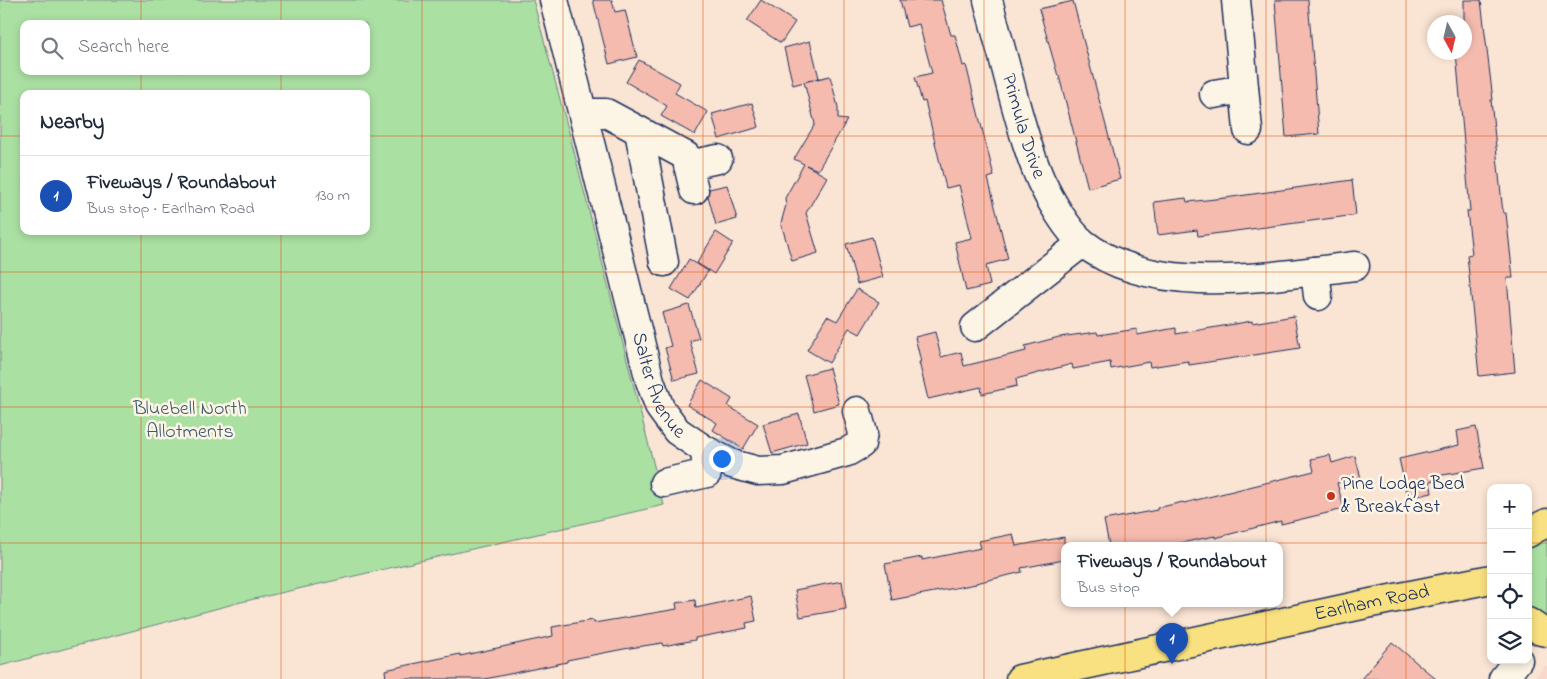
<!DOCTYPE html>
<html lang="en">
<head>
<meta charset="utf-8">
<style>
  body { margin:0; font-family:"Indie Flower",sans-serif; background:#f6f6f7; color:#1f2937 }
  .controls { position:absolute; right:15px; bottom:15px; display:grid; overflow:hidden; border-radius:10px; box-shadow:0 2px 8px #0003 }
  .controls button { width:45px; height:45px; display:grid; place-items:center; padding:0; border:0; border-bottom:1px solid #e0e1e3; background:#fff; color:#1f2937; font:25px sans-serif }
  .compass { position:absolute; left:1427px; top:15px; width:45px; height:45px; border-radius:50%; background:#fff; box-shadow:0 2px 8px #0003; rotate:172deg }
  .you { position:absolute; left:721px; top:458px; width:18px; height:18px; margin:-12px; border:4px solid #fff; border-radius:50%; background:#1a73e8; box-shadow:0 0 0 8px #1a73e833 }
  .badge { display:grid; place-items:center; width:32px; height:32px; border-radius:50%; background:#c8321e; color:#fff; font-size:16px; font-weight:700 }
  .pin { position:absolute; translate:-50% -41px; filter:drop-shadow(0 1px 2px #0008) }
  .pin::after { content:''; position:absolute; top:26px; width:18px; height:15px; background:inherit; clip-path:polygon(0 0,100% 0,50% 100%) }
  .popup { position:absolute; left:1061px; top:542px; width:222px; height:65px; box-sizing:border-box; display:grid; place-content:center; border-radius:10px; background:#fff; filter:drop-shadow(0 1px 4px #0005); font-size:16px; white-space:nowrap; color:#747a83 }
  .popup b { font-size:19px; color:#1f2937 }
  .popup::after { content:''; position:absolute; left:50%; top:100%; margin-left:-10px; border:10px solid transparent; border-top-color:#fff }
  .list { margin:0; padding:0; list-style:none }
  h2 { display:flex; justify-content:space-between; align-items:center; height:65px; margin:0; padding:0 20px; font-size:21px }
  h2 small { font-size:16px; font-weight:400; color:#747a83 }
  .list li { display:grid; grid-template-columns:32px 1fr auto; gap:15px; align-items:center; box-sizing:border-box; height:80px; padding:0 20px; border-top:1px solid #e0e1e3 }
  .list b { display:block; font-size:19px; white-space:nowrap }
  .list p { margin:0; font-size:16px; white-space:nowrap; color:#747a83 }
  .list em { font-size:16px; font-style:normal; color:#747a83 }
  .icon { flex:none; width:28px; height:28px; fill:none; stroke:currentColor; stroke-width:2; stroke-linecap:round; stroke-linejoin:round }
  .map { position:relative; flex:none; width:1547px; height:679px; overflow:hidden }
  .search { position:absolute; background:#fff; box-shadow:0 2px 8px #0003; left:20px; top:20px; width:350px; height:55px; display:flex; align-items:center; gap:12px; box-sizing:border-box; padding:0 18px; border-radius:10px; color:#747a83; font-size:19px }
  .panel { position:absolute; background:#fff; box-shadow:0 2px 8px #0003; left:20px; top:90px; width:350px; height:145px; border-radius:10px }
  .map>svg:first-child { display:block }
  .built { fill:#f8d8c9 }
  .green { fill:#abe0a3; stroke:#638880; fill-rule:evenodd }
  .building { fill:#f5bbae; stroke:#1b2f5e }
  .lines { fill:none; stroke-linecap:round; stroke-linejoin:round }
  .minor-casing { stroke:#1b2f5e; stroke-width:31 }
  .major-casing { stroke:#1b2f5e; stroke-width:31 }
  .minor { stroke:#fcf5e5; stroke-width:28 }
  .major { stroke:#f9e181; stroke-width:28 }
  .grid { fill:none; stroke:#de5710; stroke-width:1; stroke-opacity:0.55 }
  .poi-dot { fill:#c8321e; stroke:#fcf5e5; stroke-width:2 }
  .labels { text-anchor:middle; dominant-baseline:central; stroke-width:5; stroke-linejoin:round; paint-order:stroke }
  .street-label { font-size:20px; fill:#1b2f5e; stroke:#fcf5e5 }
  .park-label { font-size:20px; fill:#3f5b6f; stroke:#fcf5e5 }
  .poi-label { font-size:20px; fill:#1b2f5e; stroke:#fcf5e5; text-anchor:start }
</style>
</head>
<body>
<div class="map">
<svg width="1547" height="679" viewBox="0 0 1547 679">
  <rect width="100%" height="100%" fill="#fae4d4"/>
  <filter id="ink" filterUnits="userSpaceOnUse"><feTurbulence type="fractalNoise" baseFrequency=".02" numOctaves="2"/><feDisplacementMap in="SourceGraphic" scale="10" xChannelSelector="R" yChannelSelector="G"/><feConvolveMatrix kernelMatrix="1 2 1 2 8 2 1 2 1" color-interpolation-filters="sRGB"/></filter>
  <g filter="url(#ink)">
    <polygon class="built" points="1545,666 1547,666 1547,679 1533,679"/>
    <g class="green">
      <path d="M0,0H533L570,136L664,505L241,602L0,666ZM24,24H366V71H24ZM24,94H366V231H24Z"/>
      <polygon points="1547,534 1547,619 1536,612 1528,605 1528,547 1532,543"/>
    </g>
    <g class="building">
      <polygon points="593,0 612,0 615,12 625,10 637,57 609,64"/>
      <polygon points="761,0 795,22 781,43 747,21"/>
      <polygon points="900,0 941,0 951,35 955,35 963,66 966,65 994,176 988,178 1008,259 986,265 990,285 966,291 955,242 972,238 959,185 946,188 925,101 922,102 915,77 932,73 919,24 907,27"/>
      <polygon points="1275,0 1308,0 1319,134 1286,137"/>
      <polygon points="1464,0 1481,0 1493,100 1491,100 1503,213 1506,213 1513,278 1507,278 1515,372 1479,376 1467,255 1472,254 1467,211 1470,211 1456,52 1464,52"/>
      <polygon points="1073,1 1120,179 1088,188 1059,76 1058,76 1039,9"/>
      <polygon points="810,41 819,78 793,85 784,48"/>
      <polygon points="639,60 680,83 675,93 708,112 695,135 661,116 667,106 626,82"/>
      <polygon points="830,76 838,107 838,119 847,120 818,170 806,165 827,177 806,213 818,253 792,261 781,223 786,205 785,198 804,164 794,159 815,124 804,82"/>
      <polygon points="752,103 759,127 719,139 712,114"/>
      <polygon points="1352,180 1356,215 1198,236 1197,230 1158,235 1154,202 1186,198 1187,202 1225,198"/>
      <polygon points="727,185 737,219 716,225 708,196 709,189"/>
      <polygon points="716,232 733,243 714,274 697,263"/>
      <polygon points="872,237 883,277 857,284 846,244"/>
      <polygon points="689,259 708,271 690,300 671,289"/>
      <polygon points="857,289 879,302 860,334 849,328 829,363 807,350 827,316 837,321"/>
      <polygon points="689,305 699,338 690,341 699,374 674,380 665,348 671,346 662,313"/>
      <polygon points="1294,316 1300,348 1189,365 1188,361 1150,367 1149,362 1111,369 1110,362 1073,369 1072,364 1016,379 1017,386 982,394 981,387 928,399 919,362 921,362 915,337 935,332 941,357 961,352 964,366 1026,351 1025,346 1059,337 1097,332 1098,335 1137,329 1137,335 1176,328 1176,334 1252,321 1252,323"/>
      <polygon points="829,368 839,404 814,411 804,375"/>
      <polygon points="702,380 732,399 728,406 758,424 743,449 713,430 717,423 687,405"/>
      <polygon points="799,414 807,443 772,453 763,424"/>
      <polygon points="1476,427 1484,468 1437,476 1437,480 1430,481 1432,493 1408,498 1399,459 1459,445 1457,431"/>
      <polygon points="1330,455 1332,463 1355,456 1361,478 1337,483 1344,509 1281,524 1281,521 1215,538 1215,536 1171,545 1109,545 1104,520 1157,510 1157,508 1183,502 1184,503 1314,471 1311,459"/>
      <polygon points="1013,534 1016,546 1064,537 1064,560 1021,568 1022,572 976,583 976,584 892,600 885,564 922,557 922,560 981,548 979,541"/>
      <polygon points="842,581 846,609 800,617 795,590"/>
      <polygon points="751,596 756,621 746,623 747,628 695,638 695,640 663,646 662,643 624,649 567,660 567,662 485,679 386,679 385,670 460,654 460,656 553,636 552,627 593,620 594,623 677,609 676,603 695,600 696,608"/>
      <polygon points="1392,642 1436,679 1361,679"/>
    </g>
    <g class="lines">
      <g class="minor-casing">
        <g id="minor">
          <path id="s1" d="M554,0L650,381L660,408L677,431L705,450L732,464L758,471L783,470L847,452L861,444L863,433L857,411"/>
          <path id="s2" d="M988,0C996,32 1005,63 1013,95C1021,124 1029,154 1041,181C1050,200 1067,230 1083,243C1154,299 1272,276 1355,266"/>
          <polyline points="1236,0 1248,130"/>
          <polyline points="1214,94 1244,89"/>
          <polyline points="583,113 606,113 686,156 694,190"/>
          <polyline points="639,131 664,262"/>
          <polyline points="688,165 718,159"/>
          <polyline points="1315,271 1318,296"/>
          <polyline points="975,327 1082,243"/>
          <polyline points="664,483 707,473 705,450"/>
          <polyline points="1503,679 1518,660"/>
        </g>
      </g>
      <g class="major-casing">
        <g id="major">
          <polyline points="1528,533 1534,529 1547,523"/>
          <polyline points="1528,622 1541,631 1547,632"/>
          <path id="s3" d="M1020,679L1371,603L1491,579"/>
        </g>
      </g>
      <use href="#minor" class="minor"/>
      <use href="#major" class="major"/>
    </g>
  </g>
  <path class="grid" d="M141,0V24M281,0V24M422,0V679M563,0V679M703,0V679M844,0V679M984,0V679M1125,0V679M1266,0V679M1406,0V679M141,71V94M281,71V94M0,136H24M366,136H1547M141,231V679M281,231V679M0,272H1547M0,407H1547M0,543H1491M1528,543H1547"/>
  <circle class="poi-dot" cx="1331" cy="496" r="5"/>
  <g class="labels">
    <g class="street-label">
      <text stroke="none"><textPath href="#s2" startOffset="131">Primula Drive</textPath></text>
      <text stroke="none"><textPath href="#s1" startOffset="400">Salter Avenue</textPath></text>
      <text stroke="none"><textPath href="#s3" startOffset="360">Earlham Road</textPath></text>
    </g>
    <g class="park-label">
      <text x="190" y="409">Bluebell North<tspan x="190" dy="23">Allotments</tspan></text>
    </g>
    <g class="poi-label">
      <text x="1341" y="484">Pine Lodge Bed<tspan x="1341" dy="23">&amp; Breakfast</tspan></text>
    </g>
  </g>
</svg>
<div class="controls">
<button>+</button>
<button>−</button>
<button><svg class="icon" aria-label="locate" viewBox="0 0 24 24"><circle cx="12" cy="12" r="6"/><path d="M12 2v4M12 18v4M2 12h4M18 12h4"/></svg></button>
<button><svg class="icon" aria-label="layers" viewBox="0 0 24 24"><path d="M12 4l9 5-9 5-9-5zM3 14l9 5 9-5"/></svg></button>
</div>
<svg class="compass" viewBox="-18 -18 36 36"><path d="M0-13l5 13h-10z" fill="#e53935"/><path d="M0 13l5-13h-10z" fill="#747a83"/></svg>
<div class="you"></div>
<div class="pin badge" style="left:1172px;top:664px;background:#1a4fb4">1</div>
<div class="popup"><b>Fiveways / Roundabout</b>Bus stop</div>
<div class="search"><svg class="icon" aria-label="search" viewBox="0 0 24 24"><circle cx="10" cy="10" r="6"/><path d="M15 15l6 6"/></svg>Search here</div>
<section class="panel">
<h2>Nearby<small></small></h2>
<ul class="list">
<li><span class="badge" style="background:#1a4fb4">1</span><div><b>Fiveways / Roundabout</b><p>Bus stop · Earlham Road</p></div><em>130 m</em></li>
</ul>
</section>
</div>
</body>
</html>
